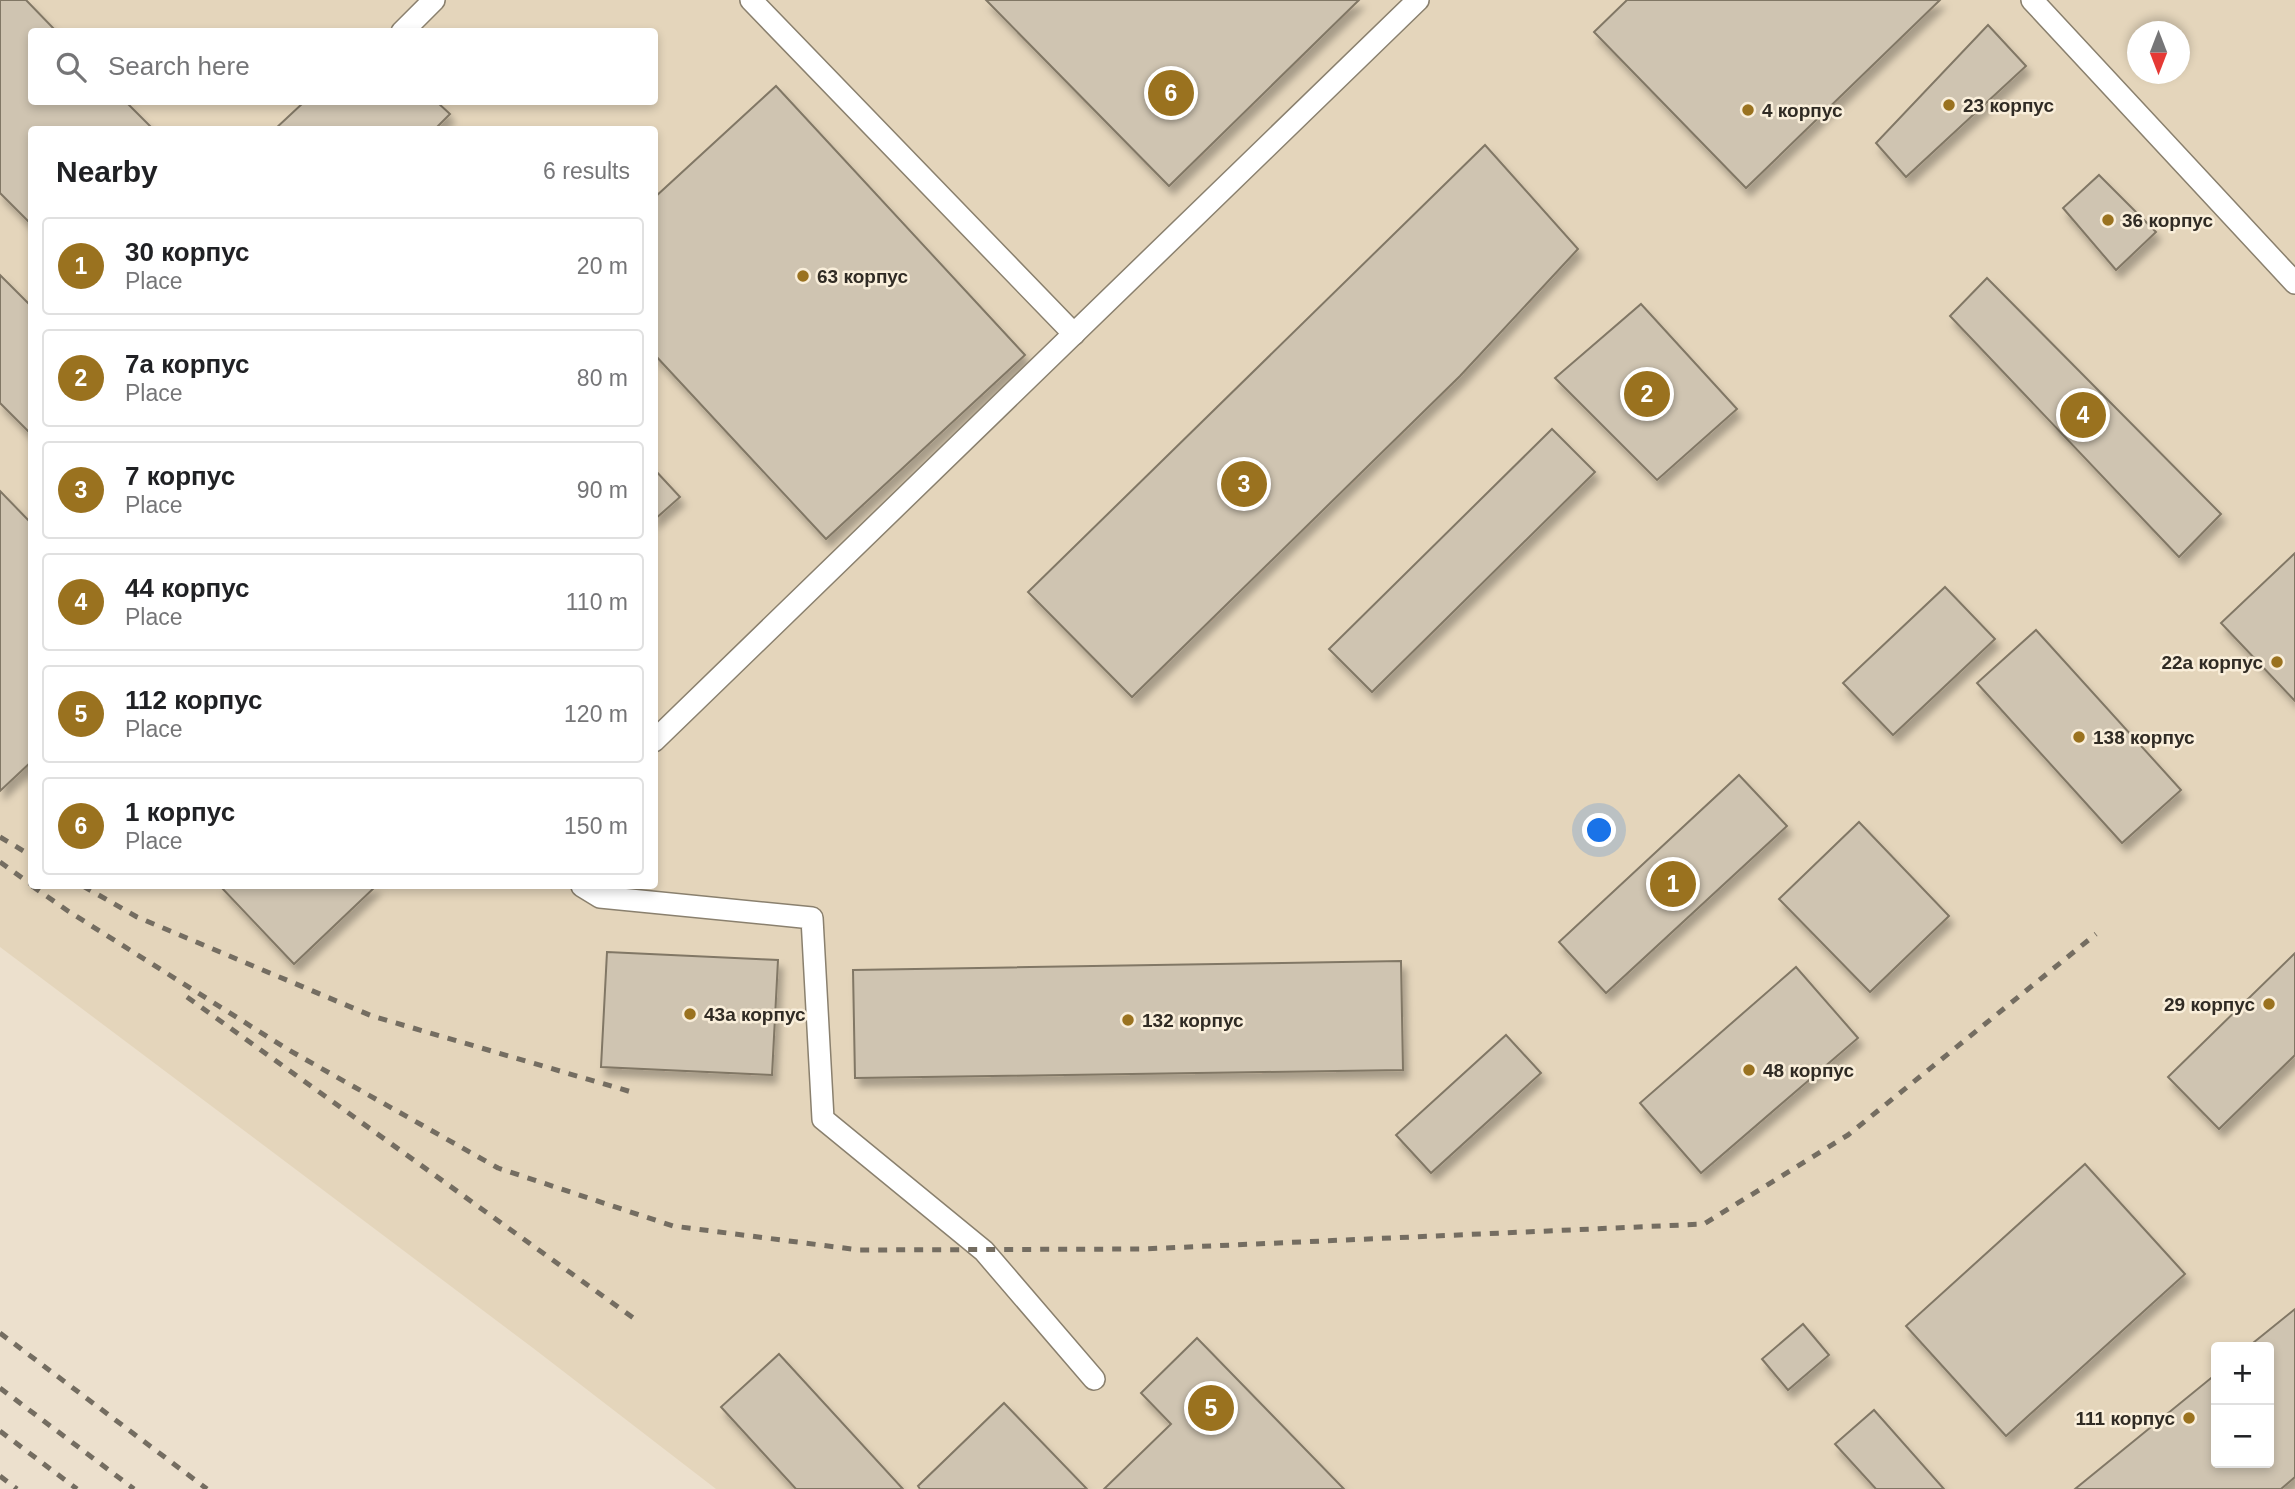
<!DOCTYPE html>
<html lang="en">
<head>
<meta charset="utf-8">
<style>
  body { margin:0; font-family:Helvetica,sans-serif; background:#f2f2f2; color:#202124 }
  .controls { position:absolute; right:21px; bottom:21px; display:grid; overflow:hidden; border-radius:7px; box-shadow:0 4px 10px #0003 }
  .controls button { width:63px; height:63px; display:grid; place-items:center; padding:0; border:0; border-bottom:2px solid #e0e0e0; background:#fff; color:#202124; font:35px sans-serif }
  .compass { position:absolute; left:2127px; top:21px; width:63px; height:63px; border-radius:50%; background:#fff; box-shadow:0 4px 10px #0003; rotate:180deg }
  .you { position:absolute; left:1600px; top:831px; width:24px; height:24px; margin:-18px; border:5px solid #fff; border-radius:50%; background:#1a73e8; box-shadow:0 0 0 10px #1a73e833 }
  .badge { display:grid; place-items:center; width:46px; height:46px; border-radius:50%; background:#9a721f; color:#fff; font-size:23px; font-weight:700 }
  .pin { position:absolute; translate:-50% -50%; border:4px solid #fff; box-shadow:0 2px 7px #0006 }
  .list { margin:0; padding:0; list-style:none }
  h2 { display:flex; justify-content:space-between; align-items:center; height:91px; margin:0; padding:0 28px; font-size:30px }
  h2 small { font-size:23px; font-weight:400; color:#757577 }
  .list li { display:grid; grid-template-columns:46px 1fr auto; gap:21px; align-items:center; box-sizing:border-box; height:98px; margin:0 14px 14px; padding:0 14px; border:2px solid #e0e0e0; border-radius:7px }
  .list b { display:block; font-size:26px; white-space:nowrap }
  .list p { margin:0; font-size:23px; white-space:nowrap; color:#757577 }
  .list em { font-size:23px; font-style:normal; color:#757577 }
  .icon { flex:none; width:38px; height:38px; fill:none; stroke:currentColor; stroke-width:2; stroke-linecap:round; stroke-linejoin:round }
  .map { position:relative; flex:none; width:2295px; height:1489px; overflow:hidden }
  .search { position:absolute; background:#fff; box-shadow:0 4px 10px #0003; left:28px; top:28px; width:630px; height:77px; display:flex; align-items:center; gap:18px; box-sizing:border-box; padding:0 24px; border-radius:7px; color:#757577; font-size:26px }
  .panel { position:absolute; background:#fff; box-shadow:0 4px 10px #0003; left:28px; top:126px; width:630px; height:763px; border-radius:7px }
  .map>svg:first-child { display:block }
  .built { fill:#e4d5bb; fill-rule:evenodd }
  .building { fill:#cfc4b1; stroke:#817765; stroke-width:2; filter:url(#shadow) }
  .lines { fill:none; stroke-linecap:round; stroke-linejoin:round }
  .lane-casing { stroke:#8a806e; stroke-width:24 }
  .lane { stroke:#fff; stroke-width:21 }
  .rail { stroke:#746d61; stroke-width:5; stroke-dasharray:9 9; stroke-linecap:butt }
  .poi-dot { fill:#9a721f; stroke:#f9eeda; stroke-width:2.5 }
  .labels { text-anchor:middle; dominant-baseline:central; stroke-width:5; stroke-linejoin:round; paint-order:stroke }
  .poi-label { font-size:19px; font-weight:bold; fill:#302b24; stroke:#f9eeda; text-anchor:start }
</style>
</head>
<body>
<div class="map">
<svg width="2295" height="1489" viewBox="0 0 2295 1489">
  <defs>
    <filter id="shadow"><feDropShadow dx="4.5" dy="8" stdDeviation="3.5" flood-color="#0004"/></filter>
  </defs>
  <rect width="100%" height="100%" fill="#ece0cd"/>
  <path class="built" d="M0,0H2295V1489H716L533,1348L0,947ZM32,32H654V102H32ZM2138,32H2180V74H2138ZM32,130H654V886H32ZM2216,1347H2269V1463H2216Z"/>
  <g class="building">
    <polygon points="0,0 26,0 57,32 32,32 32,102 126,102 154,130 32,130 32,225 0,193"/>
    <polygon points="986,0 1359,0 1169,186"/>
    <polygon points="1627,0 1940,0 1746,188 1594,32"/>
    <polygon points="1988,25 2026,66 1906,177 1876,143"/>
    <polygon points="776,86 1025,355 826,539 654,354 654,198"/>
    <polygon points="304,102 437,102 450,114 434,130 274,130"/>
    <polygon points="1485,145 1578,249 1460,376 1132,697 1028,592"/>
    <polygon points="2099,175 2156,232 2116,270 2063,208"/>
    <polygon points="0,275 32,307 32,435 0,403"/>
    <polygon points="1987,278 2221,514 2179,557 1950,316"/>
    <polygon points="1641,304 1737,409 1657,480 1555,378"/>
    <polygon points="1552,429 1595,472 1372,692 1329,649"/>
    <polygon points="654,469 680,497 654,520"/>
    <polygon points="0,491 32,524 32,761 0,791"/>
    <polygon points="2295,553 2295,701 2221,623"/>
    <polygon points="1945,587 1995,639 1893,735 1843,683"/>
    <polygon points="2036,630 2181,790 2122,843 1977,683"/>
    <polygon points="1739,775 1787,826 1606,993 1559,942"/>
    <polygon points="1859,822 1949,916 1870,992 1779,899"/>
    <polygon points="220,886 376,886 294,964"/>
    <polygon points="607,952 778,960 772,1075 601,1067"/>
    <polygon points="2295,953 2295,1055 2219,1129 2168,1077"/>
    <polygon points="1401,961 1403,1070 855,1078 853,970"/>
    <polygon points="1796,967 1858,1038 1701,1173 1640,1103"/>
    <polygon points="1506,1035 1541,1073 1431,1173 1396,1135"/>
    <polygon points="2085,1164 2185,1274 2006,1436 1906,1326"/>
    <polygon points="2295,1309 2295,1477 2281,1489 2075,1489 2216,1374 2216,1463 2269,1463 2269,1347 2248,1347"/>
    <polygon points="1803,1324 1829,1355 1788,1390 1762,1359"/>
    <polygon points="1197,1338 1344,1489 1104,1489 1171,1424 1141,1393"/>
    <polygon points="779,1354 903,1489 796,1489 721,1407"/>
    <polygon points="1004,1403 1087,1489 920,1489 918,1486"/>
    <polygon points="1874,1410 1944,1489 1876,1489 1835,1444"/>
  </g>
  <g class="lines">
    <g class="lane-casing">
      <g id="lane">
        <polyline points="751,0 1074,334"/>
        <polyline points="2032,0 2295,283"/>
        <polyline points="402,32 434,0"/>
        <polyline points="654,741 1418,0"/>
        <polyline points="582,886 600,897 812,918 823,1119 984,1251 1094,1379"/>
      </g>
    </g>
    <use href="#lane" class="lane"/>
    <g class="rail">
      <polyline points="0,837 32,856"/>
      <polyline points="0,862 32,885"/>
      <polyline points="32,886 68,911 287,1049 498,1168 673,1226 859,1250 1143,1249 1704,1224 1848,1135 2096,934"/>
      <polyline points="83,886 137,917 372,1016 635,1093"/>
      <polyline points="187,997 639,1322"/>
      <polyline points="0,1333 207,1489"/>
      <polyline points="0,1388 134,1489"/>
      <polyline points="0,1431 77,1489"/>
      <polyline points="0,1476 17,1489"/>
    </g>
  </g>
  <g class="poi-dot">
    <circle cx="1949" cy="105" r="7"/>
    <circle cx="1748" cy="110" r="7"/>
    <circle cx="2108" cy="220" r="7"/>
    <circle cx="803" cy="276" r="7"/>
    <circle cx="2277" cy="662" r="7"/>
    <circle cx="2079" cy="737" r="7"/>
    <circle cx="2269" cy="1004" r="7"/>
    <circle cx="690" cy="1014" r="7"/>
    <circle cx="1128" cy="1020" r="7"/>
    <circle cx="1749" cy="1070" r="7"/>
    <circle cx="2189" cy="1418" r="7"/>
  </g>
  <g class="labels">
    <g class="poi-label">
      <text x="1963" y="105">23 корпус</text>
      <text x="1762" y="110">4 корпус</text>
      <text x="2122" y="220">36 корпус</text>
      <text x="817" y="276">63 корпус</text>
      <text x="2263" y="662" text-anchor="end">22а корпус</text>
      <text x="2093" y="737">138 корпус</text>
      <text x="2255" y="1004" text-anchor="end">29 корпус</text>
      <text x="704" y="1014">43а корпус</text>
      <text x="1142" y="1020">132 корпус</text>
      <text x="1763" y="1070">48 корпус</text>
      <text x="2175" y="1418" text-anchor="end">111 корпус</text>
    </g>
  </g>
</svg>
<div class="controls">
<button>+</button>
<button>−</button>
</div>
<svg class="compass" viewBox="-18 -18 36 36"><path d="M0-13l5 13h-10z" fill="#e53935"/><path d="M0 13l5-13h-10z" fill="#757577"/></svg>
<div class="you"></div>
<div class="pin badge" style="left:1673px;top:884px">1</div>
<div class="pin badge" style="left:1647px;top:394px">2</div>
<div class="pin badge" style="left:1244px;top:484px">3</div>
<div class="pin badge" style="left:2083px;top:415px">4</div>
<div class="pin badge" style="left:1211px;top:1408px">5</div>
<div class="pin badge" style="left:1171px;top:93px">6</div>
<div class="search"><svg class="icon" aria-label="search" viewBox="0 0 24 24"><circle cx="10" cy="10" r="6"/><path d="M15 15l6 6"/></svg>Search here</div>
<section class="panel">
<h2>Nearby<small>6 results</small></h2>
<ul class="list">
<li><span class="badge">1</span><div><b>30 корпус</b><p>Place</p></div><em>20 m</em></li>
<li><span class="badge">2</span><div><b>7а корпус</b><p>Place</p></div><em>80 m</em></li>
<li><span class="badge">3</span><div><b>7 корпус</b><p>Place</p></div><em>90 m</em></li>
<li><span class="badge">4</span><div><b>44 корпус</b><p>Place</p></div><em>110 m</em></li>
<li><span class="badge">5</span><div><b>112 корпус</b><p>Place</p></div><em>120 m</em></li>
<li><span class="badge">6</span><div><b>1 корпус</b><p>Place</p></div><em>150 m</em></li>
</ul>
</section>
</div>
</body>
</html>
